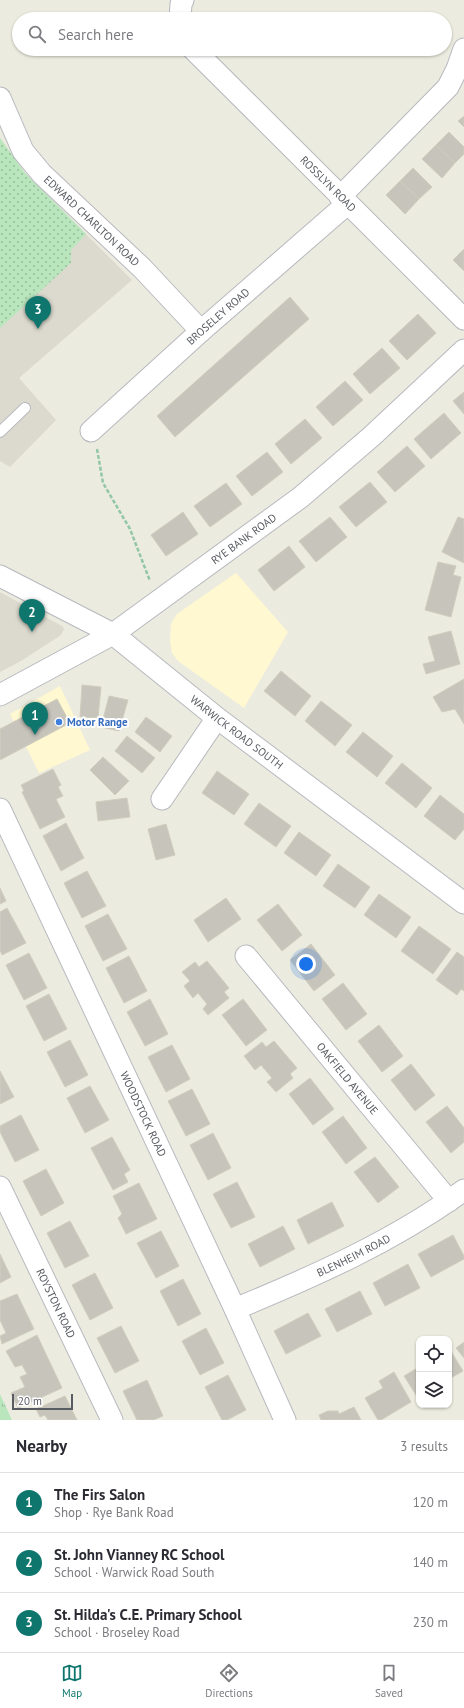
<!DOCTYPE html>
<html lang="en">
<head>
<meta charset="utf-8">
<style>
  body { margin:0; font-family:"PT Sans",sans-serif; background:#f2f2f3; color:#2b2b33 }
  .controls { position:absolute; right:12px; bottom:12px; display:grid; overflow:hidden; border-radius:8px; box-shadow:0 1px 3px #0004 }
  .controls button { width:36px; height:36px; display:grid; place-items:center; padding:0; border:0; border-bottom:1px solid #e1e1e2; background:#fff; color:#2b2b33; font:20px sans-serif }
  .scale { position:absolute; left:12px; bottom:10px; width:61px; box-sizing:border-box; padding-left:4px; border:2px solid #585b61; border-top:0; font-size:11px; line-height:14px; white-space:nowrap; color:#585b61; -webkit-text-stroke:3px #fff; paint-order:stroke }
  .you { position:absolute; left:306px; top:964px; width:14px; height:14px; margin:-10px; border:3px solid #fff; border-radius:50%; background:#1a73e8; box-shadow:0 0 0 6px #1a73e833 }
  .badge { display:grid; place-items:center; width:26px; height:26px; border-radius:50%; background:#0f766e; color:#fff; font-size:13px; font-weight:700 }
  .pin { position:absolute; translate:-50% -33px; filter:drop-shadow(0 1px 2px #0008) }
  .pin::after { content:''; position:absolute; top:21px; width:14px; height:12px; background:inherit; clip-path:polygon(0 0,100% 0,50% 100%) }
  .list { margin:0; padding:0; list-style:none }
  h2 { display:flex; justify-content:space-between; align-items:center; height:52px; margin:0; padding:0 16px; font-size:17px }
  h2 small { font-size:13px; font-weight:400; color:#7c7c81 }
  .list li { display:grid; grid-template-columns:26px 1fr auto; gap:12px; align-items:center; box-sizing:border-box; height:60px; padding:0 16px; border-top:1px solid #e1e1e2 }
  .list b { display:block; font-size:15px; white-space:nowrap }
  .list p { margin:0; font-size:13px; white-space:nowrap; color:#7c7c81 }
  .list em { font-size:13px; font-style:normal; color:#7c7c81 }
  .icon { flex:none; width:22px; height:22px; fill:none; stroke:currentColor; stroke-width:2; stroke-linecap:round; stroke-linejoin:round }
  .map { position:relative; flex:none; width:464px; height:1420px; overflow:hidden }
  .search { position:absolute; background:#fff; box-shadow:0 1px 3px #0004; left:12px; right:12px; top:12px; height:44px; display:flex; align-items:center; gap:10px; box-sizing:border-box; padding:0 14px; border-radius:22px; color:#7c7c81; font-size:15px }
  .sheet { height:232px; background:#fff }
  nav { display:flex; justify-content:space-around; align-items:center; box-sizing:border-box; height:56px; border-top:1px solid #e1e1e2; background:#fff; font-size:11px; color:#7c7c81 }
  nav a { display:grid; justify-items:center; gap:2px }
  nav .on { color:#0f766e }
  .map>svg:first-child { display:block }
  .commercial { fill:#fff8d1 }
  .education { fill:#dcdace }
  .grass { fill:url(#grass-tufts) }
  .park { fill:url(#park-dots) }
  .building { fill:#c7c4bc; stroke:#d1cdbd }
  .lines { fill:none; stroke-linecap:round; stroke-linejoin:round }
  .lane-casing { stroke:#b7b9bf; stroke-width:12 }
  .street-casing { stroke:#b7b9bf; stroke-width:23 }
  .path { stroke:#92c7a6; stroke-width:2.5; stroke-dasharray:4 2; stroke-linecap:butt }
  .lane { stroke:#fff; stroke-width:10 }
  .street { stroke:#fff; stroke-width:21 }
  .shop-dot { fill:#3f7fe0; stroke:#fff; stroke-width:1.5 }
  .labels { text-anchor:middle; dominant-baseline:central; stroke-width:4; stroke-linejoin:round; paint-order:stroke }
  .street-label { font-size:11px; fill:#585b61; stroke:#fff }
  .shop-label { font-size:11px; font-weight:bold; fill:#366cbe; stroke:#fff; text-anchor:start }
</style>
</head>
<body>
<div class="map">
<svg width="464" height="1420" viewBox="0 0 464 1420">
  <defs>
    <pattern id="grass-tufts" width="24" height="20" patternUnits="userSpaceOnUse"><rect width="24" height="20" fill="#b9e6bd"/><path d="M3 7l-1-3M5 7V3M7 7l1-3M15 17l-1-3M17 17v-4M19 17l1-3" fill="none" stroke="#99bd9d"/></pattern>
    <pattern id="park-dots" width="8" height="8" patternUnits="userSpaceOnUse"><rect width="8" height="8" fill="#b9e6bd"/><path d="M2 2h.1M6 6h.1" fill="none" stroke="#99bd9d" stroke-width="1.8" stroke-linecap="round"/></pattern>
  </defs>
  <rect width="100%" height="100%" fill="#ecebdf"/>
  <g class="commercial">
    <polygon points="236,573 288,632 244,708 178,661 172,653 170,641 171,624 177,614"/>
    <polygon points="60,686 90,750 39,773 10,714"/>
  </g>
  <g class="education">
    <polygon points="0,138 25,173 132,280 19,378 56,420 10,467 0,461"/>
    <polygon points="0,592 62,626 64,629 61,635 21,661 0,672"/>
  </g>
  <polygon class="grass" points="0,1394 12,1420 0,1420"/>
  <polygon class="park" points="0,138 25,173 86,234 71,250 71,263 0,328"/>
  <g class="building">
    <polygon points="464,116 464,127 458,121"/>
    <polygon points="449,132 464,147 464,154 455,163 436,145"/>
    <polygon points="436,145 455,163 442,178 422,159"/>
    <polygon points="413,168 432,187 419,199 400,181"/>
    <polygon points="400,181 419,199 405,214 386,195"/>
    <polygon points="464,249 464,271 453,260"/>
    <polygon points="290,297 309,319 175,437 157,416"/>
    <polygon points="418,314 436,333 407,360 389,341"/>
    <polygon points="382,348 400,368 370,394 353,374"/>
    <polygon points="345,381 363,400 333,426 316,407"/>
    <polygon points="464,392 464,414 453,401"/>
    <polygon points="444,413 461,433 431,459 414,439"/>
    <polygon points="305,419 322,438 291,464 275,444"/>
    <polygon points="407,446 425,466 395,492 377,472"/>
    <polygon points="267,452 283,472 252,496 236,476"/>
    <polygon points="370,482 387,502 356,527 339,507"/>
    <polygon points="226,483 242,504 210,527 194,506"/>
    <polygon points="183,512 198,534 166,556 151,535"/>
    <polygon points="330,517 347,537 316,562 299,541"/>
    <polygon points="458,517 464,519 464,563 442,552"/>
    <polygon points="289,546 305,567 274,591 258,570"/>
    <polygon points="438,562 456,566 453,575 461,577 451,617 425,610"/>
    <polygon points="451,631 460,664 426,674 423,664 435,661 428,637"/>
    <polygon points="281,671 311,696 295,716 264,691"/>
    <polygon points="464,679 464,724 455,709 442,712 433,697"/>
    <polygon points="82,685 101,687 98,718 80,717"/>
    <polygon points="109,696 128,700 119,731 101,727"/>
    <polygon points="57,699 70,723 0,760 0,729"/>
    <polygon points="321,701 352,725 335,746 305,721"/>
    <polygon points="146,717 172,736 160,752 135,732"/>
    <polygon points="363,732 393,756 377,777 346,752"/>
    <polygon points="127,736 155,758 142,773 115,751"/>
    <polygon points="103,757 129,781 115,795 90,770"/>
    <polygon points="402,763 432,788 416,808 385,783"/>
    <polygon points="53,769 61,785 58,787 63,796 56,799 65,817 40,829 22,792 24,791 21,785"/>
    <polygon points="217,771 249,794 234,815 202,793"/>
    <polygon points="440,795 464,814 464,829 455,840 424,816"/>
    <polygon points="127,798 130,817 98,821 96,802"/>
    <polygon points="259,803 291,826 276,847 244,824"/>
    <polygon points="66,823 84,858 61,871 43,836"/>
    <polygon points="166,824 175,855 156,860 148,829"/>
    <polygon points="299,832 331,855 316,876 284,853"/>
    <polygon points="338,864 370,887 355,908 323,886"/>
    <polygon points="87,871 106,906 82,918 64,883"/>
    <polygon points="0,888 6,901 0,904"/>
    <polygon points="379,894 411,917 396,938 364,915"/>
    <polygon points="226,898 241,919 208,942 194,920"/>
    <polygon points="278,904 302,935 282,951 257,920"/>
    <polygon points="7,908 26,943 2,955 0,950 0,912"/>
    <polygon points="108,914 127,949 103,961 85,926"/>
    <polygon points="419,926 451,949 433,974 401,951"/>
    <polygon points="311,944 335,975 314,991 290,960"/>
    <polygon points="457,952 464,957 464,991 461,989 457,995 436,980"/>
    <polygon points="29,953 47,988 24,1000 6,965"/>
    <polygon points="129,956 147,991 124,1003 106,968"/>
    <polygon points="207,961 229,988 224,992 229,998 208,1015 203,1009 207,1004 198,993 193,998 184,986 190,981 182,972 195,962 199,967"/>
    <polygon points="343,983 367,1014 346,1030 322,999"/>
    <polygon points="49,994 67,1029 44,1041 26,1006"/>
    <polygon points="150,999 168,1034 145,1046 127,1012"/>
    <polygon points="243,999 267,1030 246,1046 222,1015"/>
    <polygon points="379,1025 403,1056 382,1072 358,1041"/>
    <polygon points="70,1040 88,1075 65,1087 47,1052"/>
    <polygon points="274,1041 297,1068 290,1074 293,1078 276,1092 267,1082 272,1078 261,1065 255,1070 244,1056 262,1042 266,1047"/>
    <polygon points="172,1045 190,1079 166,1092 148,1057"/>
    <polygon points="411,1064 435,1095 415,1111 391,1080"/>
    <polygon points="0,1071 14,1097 0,1104"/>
    <polygon points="310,1078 334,1109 313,1125 289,1094"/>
    <polygon points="90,1086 109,1120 85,1133 67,1098"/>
    <polygon points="192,1089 210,1124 186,1136 168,1101"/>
    <polygon points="447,1106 464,1128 464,1142 451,1153 426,1122"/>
    <polygon points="21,1115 39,1150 15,1162 0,1132 0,1126"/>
    <polygon points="343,1116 367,1148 346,1164 322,1132"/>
    <polygon points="213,1133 231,1168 208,1180 190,1145"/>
    <polygon points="112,1137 130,1170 124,1174 128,1182 113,1190 91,1148"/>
    <polygon points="375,1157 399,1187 378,1203 354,1172"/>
    <polygon points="46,1169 64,1203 41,1216 23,1181"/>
    <polygon points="237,1182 255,1217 231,1228 213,1194"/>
    <polygon points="139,1183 157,1219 126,1234 118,1218 122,1214 113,1196"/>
    <polygon points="332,1202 344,1226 308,1244 297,1220"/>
    <polygon points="70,1221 89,1256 65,1268 47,1233"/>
    <polygon points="283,1226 295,1249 260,1267 248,1244"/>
    <polygon points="161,1231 179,1266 156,1278 137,1243"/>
    <polygon points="453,1235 464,1256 464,1259 431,1277 418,1254"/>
    <polygon points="0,1254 11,1277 0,1283"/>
    <polygon points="408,1264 420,1288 385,1306 373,1283"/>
    <polygon points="95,1273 113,1308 90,1320 72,1285"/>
    <polygon points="183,1279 201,1314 178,1326 160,1291"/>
    <polygon points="360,1291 372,1314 337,1332 325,1309"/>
    <polygon points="17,1294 34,1329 2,1344 0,1336 6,1333 0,1320 0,1301"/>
    <polygon points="308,1313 321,1336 286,1354 274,1331"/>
    <polygon points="121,1326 139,1361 115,1373 97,1338"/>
    <polygon points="206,1328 224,1363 200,1375 182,1341"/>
    <polygon points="37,1335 62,1388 18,1408 11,1393 25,1387 20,1377 27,1374 22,1365 15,1367 6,1351"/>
    <polygon points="464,1342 464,1358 456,1348"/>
    <polygon points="449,1348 463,1371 449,1379"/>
    <polygon points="419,1367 419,1398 418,1398 404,1376"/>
    <polygon points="394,1372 411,1402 381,1420 378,1420 365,1398 383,1388 379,1381"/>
    <polygon points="228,1375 246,1410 227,1420 222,1420 205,1387"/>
    <polygon points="147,1380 163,1416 153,1420 137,1420 123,1391"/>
    <polygon points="65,1396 77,1420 48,1420 45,1415 40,1417 36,1409"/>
    <polygon points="354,1407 361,1420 321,1420 319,1415 328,1411 338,1411 339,1414"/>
  </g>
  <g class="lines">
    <g class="lane-casing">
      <polyline id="lane" points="0,432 25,408"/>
    </g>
    <g class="street-casing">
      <g id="street">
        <polyline points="180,19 181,4 183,0"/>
        <path id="s1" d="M193,49L464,319"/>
        <path id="s2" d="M0,98L23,151L42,174L142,268L201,331"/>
        <polyline points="340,197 448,87 457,69 464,49"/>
        <path id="s3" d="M91,431L201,331L347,204"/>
        <path id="s4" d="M0,576L113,634L217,718L464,903"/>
        <path id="s5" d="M0,695L113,634L301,497L372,436L464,350"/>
        <polyline points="162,799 217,718"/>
        <path id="s6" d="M0,809L235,1309L285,1420"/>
        <path id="s7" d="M246,956L449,1201"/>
        <path id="s8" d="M0,1187L112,1420"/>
        <path id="s9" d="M235,1309C315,1276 394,1241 464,1190"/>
      </g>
    </g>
    <polyline class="path" points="97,449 103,483 130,529 150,581"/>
    <use href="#lane" class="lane"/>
    <use href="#street" class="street"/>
  </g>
  <circle class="shop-dot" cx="59" cy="722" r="4"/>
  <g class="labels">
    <g class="street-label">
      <text stroke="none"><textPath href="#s1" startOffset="191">ROSSLYN ROAD</textPath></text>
      <text stroke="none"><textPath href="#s2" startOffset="156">EDWARD CHARLTON ROAD</textPath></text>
      <text stroke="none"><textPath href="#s3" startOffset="171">BROSELEY ROAD</textPath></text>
      <text stroke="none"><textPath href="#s5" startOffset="290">RYE BANK ROAD</textPath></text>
      <text stroke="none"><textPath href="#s4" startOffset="285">WARWICK ROAD SOUTH</textPath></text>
      <text stroke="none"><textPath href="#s7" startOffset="159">OAKFIELD AVENUE</textPath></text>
      <text stroke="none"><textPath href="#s6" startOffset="337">WOODSTOCK ROAD</textPath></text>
      <text stroke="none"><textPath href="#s9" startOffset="130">BLENHEIM ROAD</textPath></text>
      <text stroke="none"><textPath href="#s8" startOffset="129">ROYSTON ROAD</textPath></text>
    </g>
    <g class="shop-label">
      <text x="67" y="722">Motor Range</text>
    </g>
  </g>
</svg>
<div class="controls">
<button><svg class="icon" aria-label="locate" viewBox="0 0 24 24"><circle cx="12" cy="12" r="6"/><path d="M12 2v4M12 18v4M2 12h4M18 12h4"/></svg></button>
<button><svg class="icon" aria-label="layers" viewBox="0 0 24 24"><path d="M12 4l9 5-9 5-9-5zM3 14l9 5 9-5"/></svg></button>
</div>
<div class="scale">20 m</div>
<div class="you"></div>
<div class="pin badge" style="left:35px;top:735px">1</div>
<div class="pin badge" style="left:32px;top:632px">2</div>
<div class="pin badge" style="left:38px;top:329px">3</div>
<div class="search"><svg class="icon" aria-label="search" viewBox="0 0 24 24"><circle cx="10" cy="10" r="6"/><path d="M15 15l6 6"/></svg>Search here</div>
</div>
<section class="sheet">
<h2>Nearby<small>3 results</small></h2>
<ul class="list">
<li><span class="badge">1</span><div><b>The Firs Salon</b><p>Shop · Rye Bank Road</p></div><em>120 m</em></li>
<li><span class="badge">2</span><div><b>St. John Vianney RC School</b><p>School · Warwick Road South</p></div><em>140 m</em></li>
<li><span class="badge">3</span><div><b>St. Hilda's C.E. Primary School</b><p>School · Broseley Road</p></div><em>230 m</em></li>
</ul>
</section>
<nav>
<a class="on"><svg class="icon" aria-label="map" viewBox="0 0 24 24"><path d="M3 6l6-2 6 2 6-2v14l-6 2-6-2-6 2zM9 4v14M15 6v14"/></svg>Map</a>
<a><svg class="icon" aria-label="directions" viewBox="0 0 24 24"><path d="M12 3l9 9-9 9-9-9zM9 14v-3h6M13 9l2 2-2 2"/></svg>Directions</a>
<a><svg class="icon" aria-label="saved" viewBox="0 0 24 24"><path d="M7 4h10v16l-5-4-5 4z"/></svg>Saved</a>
</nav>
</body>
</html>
